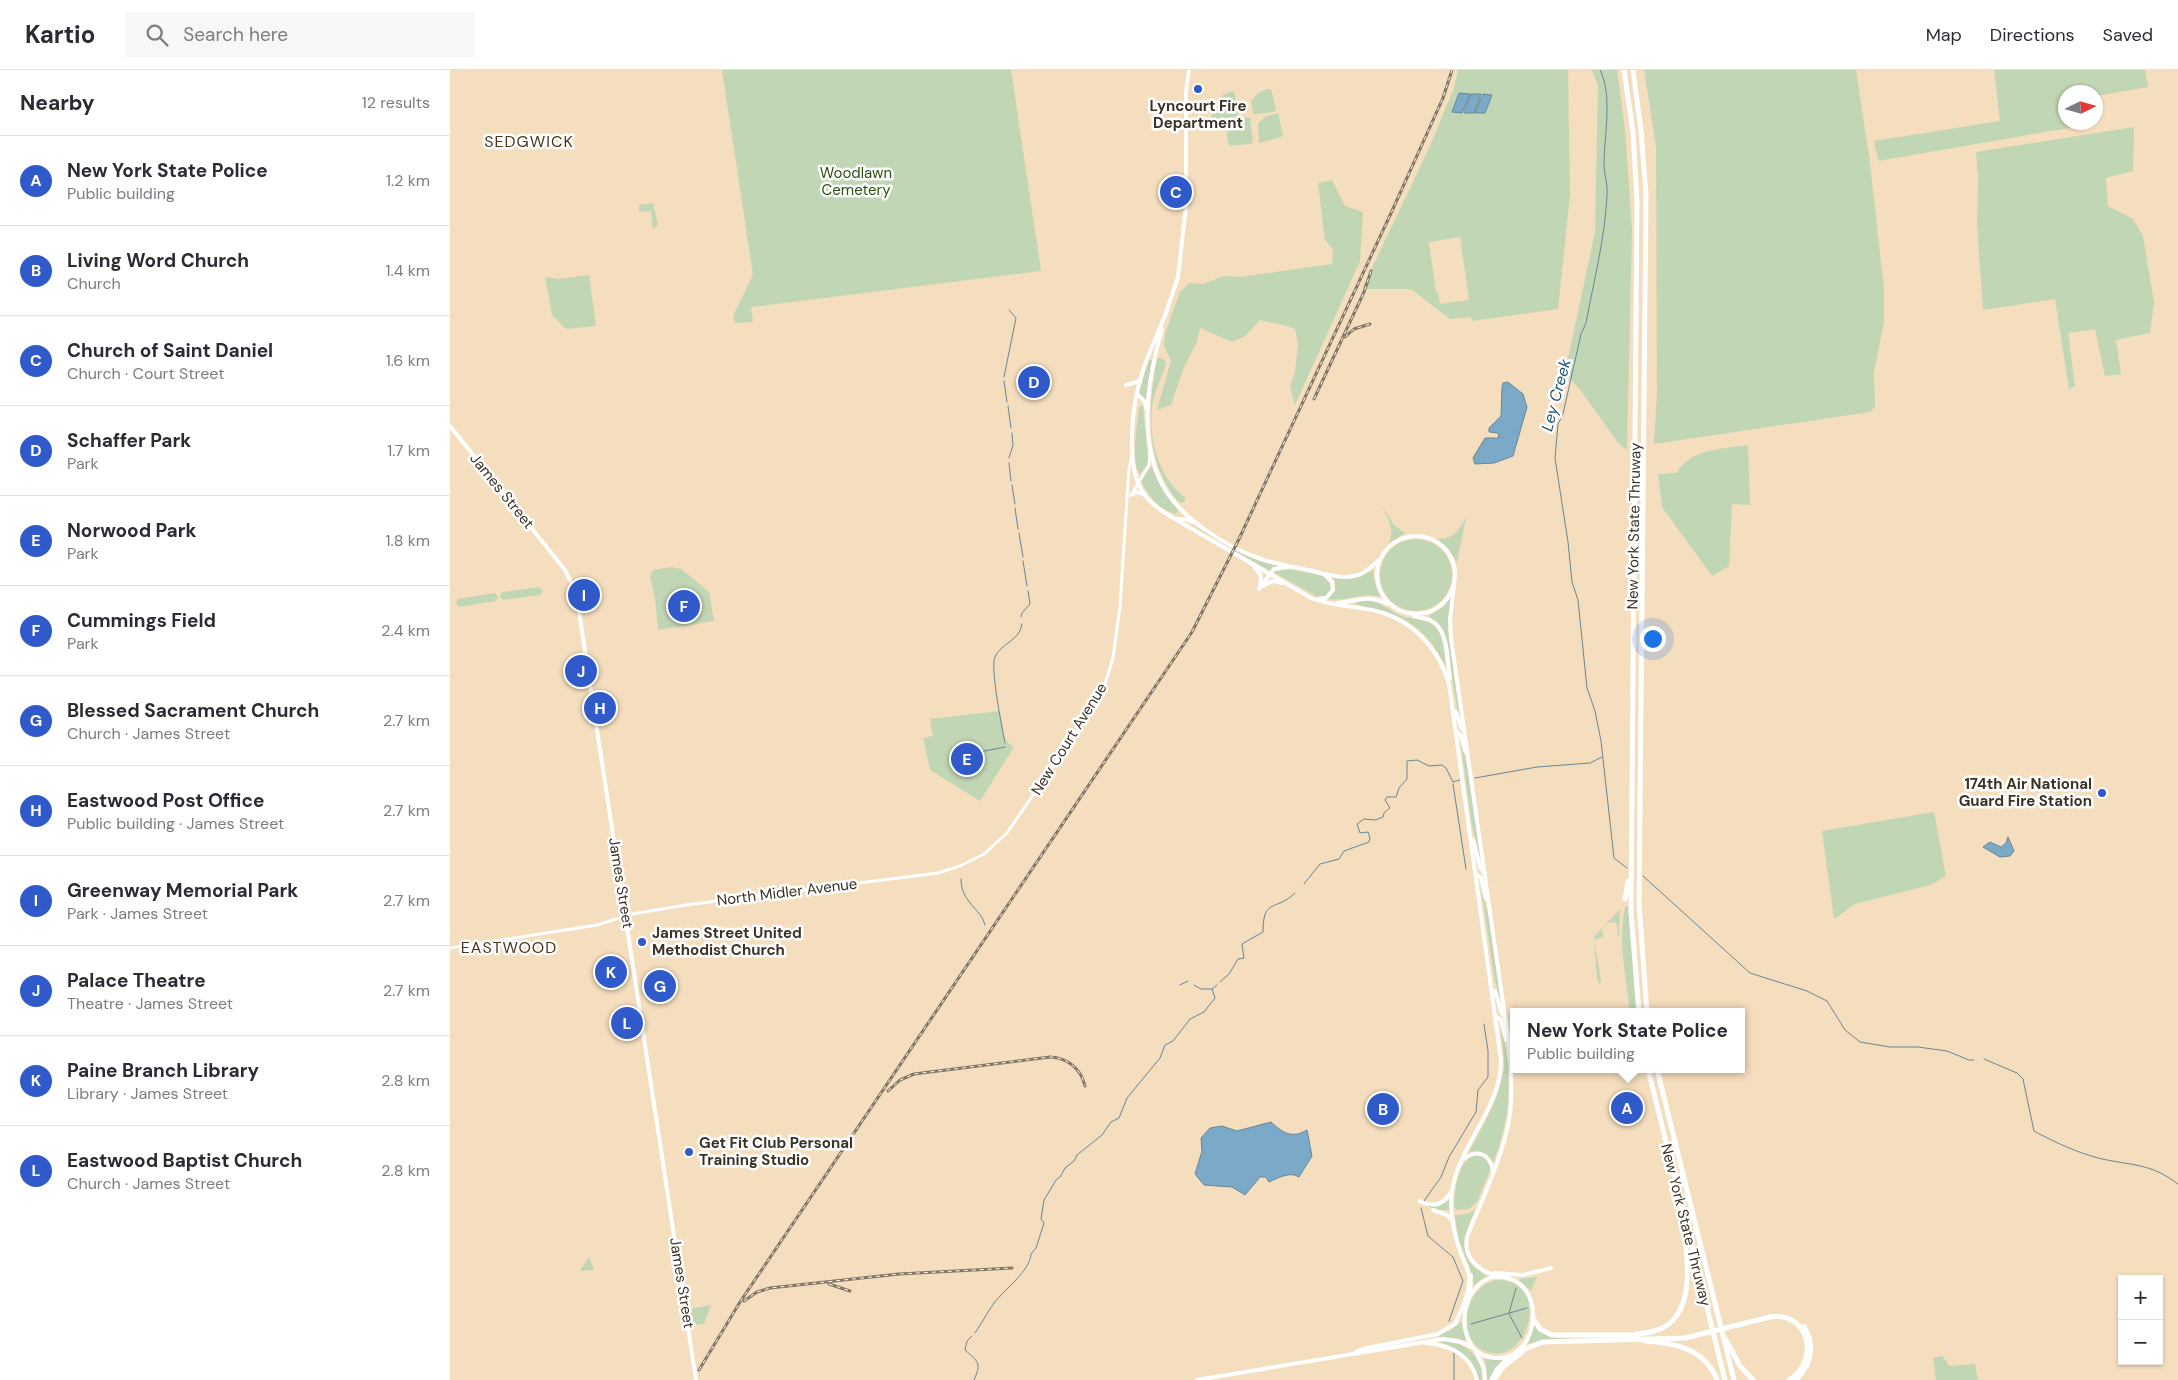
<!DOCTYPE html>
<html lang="en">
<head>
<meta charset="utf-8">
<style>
  body { margin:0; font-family:"DM Sans",sans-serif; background:#f7f7f7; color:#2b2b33 }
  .controls { position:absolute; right:15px; bottom:15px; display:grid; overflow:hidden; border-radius:0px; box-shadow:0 1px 4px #0004 }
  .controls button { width:45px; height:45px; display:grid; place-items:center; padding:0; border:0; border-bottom:1px solid #e1e1e2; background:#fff; color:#2b2b33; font:25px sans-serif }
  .compass { position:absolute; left:1608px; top:15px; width:45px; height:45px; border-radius:50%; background:#fff; box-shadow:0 1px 4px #0004; rotate:85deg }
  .you { position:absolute; left:1202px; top:568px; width:18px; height:18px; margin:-12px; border:4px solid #fff; border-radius:50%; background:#1a73e8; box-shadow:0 0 0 8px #1a73e833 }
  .badge { display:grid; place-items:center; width:32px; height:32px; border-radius:50%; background:#305aca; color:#fff; font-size:16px; font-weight:700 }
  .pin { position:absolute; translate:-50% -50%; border:2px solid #fff; box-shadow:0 1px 5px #0006 }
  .popup { position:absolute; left:1060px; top:938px; width:235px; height:65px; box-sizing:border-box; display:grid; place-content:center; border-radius:0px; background:#fff; filter:drop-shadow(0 1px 4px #0005); font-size:16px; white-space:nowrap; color:#7c7c81 }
  .popup b { font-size:19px; color:#2b2b33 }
  .popup::after { content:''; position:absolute; left:50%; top:100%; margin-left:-10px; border:10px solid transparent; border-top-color:#fff }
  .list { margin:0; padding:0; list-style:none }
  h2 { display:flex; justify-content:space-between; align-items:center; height:65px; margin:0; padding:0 20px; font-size:21px }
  h2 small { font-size:16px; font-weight:400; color:#7c7c81 }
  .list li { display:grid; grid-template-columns:32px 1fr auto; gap:15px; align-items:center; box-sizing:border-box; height:90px; padding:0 20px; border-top:1px solid #e1e1e2 }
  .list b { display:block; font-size:19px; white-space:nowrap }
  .list p { margin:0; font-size:16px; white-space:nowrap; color:#7c7c81 }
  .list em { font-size:16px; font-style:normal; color:#7c7c81 }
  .icon { flex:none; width:28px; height:28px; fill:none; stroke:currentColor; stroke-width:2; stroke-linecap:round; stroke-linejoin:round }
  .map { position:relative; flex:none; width:1728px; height:1310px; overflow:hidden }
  header { display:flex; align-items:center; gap:30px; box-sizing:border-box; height:70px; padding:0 25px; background:#fff; border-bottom:1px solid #e1e1e2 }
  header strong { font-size:24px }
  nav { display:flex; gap:28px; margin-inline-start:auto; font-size:18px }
  .search { width:350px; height:45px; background:#f7f7f7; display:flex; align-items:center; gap:12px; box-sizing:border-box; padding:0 18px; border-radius:0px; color:#7c7c81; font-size:19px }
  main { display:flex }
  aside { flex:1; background:#fff }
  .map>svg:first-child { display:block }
  .green { fill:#c1d6b4; fill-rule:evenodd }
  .water { fill:#7baac8; stroke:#688697 }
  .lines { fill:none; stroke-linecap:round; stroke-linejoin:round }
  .stream { stroke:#688697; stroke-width:1 }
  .secondary { stroke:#fff; stroke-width:3 }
  .primary { stroke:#fff; stroke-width:4 }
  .motorway { stroke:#fff; stroke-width:5 }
  .rail-casing { stroke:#837561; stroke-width:3 }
  .rail { stroke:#fff; stroke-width:1; stroke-dasharray:4; stroke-linecap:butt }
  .poi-dot { fill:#305aca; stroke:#fff; stroke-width:2 }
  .labels { text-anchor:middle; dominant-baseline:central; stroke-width:5; stroke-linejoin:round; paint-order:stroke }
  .poi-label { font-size:15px; font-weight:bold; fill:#3a3225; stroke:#fff; text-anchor:start }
  .park-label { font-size:15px; fill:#2e4f11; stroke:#fff }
  .street-label { font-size:15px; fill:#3a3225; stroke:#fff }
  .neighbourhood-label { font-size:16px; letter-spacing:1px; fill:#48371b; stroke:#fff }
  .water-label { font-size:16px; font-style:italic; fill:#1b5473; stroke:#fff }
</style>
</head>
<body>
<header>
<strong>Kartio</strong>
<div class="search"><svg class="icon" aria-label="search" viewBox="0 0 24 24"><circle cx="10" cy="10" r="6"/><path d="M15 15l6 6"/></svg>Search here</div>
<nav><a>Map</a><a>Directions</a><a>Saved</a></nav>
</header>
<main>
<aside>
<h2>Nearby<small>12 results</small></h2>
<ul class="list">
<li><span class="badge">A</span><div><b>New York State Police</b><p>Public building</p></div><em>1.2 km</em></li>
<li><span class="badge">B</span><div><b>Living Word Church</b><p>Church</p></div><em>1.4 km</em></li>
<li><span class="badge">C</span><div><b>Church of Saint Daniel</b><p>Church · Court Street</p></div><em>1.6 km</em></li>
<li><span class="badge">D</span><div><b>Schaffer Park</b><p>Park</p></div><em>1.7 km</em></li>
<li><span class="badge">E</span><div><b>Norwood Park</b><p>Park</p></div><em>1.8 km</em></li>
<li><span class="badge">F</span><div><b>Cummings Field</b><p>Park</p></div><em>2.4 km</em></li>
<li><span class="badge">G</span><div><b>Blessed Sacrament Church</b><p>Church · James Street</p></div><em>2.7 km</em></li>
<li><span class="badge">H</span><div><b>Eastwood Post Office</b><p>Public building · James Street</p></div><em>2.7 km</em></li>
<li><span class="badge">I</span><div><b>Greenway Memorial Park</b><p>Park · James Street</p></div><em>2.7 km</em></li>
<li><span class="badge">J</span><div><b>Palace Theatre</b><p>Theatre · James Street</p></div><em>2.7 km</em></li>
<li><span class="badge">K</span><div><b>Paine Branch Library</b><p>Library · James Street</p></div><em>2.8 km</em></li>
<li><span class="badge">L</span><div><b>Eastwood Baptist Church</b><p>Church · James Street</p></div><em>2.8 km</em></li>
</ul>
</aside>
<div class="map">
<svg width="1728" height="1310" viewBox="0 0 1728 1310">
  <rect width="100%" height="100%" fill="#f4debe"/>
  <g class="green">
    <polygon points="272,0 561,0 591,201 301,237 303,252 285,253 283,246 303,205"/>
    <path d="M1008,0H1118L1120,125L1108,239L1022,251L1021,247L1000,249L961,219H912L979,78L1004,18ZM1019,24L1012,43L1002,42ZM1010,167L1019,230L990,234L988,222H986L979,172Z"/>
    <polygon points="1142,0 1167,0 1175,59 1182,160 1177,380 1169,374 1132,322 1115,303 1145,162 1148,15"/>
    <polygon points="1194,0 1406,0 1420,93 1434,219 1434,252 1424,302 1425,337 1420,342 1204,374 1207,323 1206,77"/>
    <polygon points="1544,0 1695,0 1698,17 1646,26 1646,22 1616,22 1616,52 1642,53 1642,54 1428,91 1424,71 1550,51"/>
    <polygon points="817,19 821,19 826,39 824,42 803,44 801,31 808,23"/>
    <path d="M784,21L788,44L786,47L762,50C760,35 769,24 784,21Z"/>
    <polygon points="828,43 833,65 831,67 809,73 808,53 815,47"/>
    <polygon points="800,47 803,71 801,74 779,76 777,65 779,55 790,49"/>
    <polygon points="1684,57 1683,101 1656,108 1658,136 1683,149 1693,166 1704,233 1700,263 1666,270 1671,304 1655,306 1645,259 1618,263 1625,316 1619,319 1605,229 1533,240 1527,154 1528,108 1526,82"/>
    <polygon points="882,110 895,136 913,142 910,191 845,335 840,317 845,302 848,274 845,259 837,256 810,250 794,267 782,272 750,258 747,272 734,297 721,335 707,340 721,291 714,276 715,264 730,222 739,213 752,214 774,206 790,207 882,194 883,179 875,170 868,113"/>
    <polygon points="203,133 208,155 203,159 201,141 189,142 189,135"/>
    <polygon points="139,205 146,256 116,259 102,245 95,207 109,209"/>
    <path d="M710,288L715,290L716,294C712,307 706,318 703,331C697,364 707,407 735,427V431L732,433C725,430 721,422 717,416C695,378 699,330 707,289Z"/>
    <polygon points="699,289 702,291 696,330 689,323"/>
    <polygon points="594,305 595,314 574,318 576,308"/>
    <path d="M693,335L698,389L697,396L690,404C680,394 688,351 689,337Z"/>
    <path d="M1298,375L1300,435L1282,434L1279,496L1262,506L1212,437L1208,404L1227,403C1239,378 1275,379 1298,375Z"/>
    <path d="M701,396L711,417L728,440L726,444C710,441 698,425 691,411Z"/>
    <path d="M931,435L944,455L955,463L939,474C945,458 938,449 931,435Z"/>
    <path d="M1016,448L1007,492L998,478L987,469C1007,468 1006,462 1016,448Z"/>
    <polygon points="732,450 799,487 828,496 820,501"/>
    <circle cx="966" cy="505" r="36"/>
    <polygon points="222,497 231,499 259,522 264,551 208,560 205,528 200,506 203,500"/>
    <polygon points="832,498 874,506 880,511 882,519 877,526 866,526 823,502"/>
    <path d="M923,500L924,510L931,527C915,521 896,532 878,529L885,519V511L881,506L905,508Z"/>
    <polygon points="89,517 93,521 90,525 53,530 50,527 52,522"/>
    <polygon points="45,523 48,527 46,531 9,537 6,533 8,529"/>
    <polygon points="1002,526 998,560 1011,653 1007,638 995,565 991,557 979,546 994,536"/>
    <path d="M916,529C932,532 938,540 951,546C959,549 967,548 974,551C995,556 993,580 996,597C973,551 951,546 904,534Z"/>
    <polygon points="550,641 555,670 564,677 530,731 480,700 473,668 483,666 480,649"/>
    <polygon points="1010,667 1019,703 1032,796 1021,751"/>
    <polygon points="1484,742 1496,806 1481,815 1405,834 1384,849 1372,761"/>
    <polygon points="1030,810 1040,854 1052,939 1044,907"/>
    <path d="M1175,837H1179L1186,942H1180C1176,908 1168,870 1175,837Z"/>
    <path d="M1170,839L1169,865H1166L1168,864L1167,855L1165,852L1158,853L1152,859L1153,867L1144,870C1146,886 1150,898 1151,913H1149L1147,908L1144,871V867Z"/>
    <path d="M1051,953C1062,1006 1063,1041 1043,1093C1038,1082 1029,1079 1018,1084C1032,1057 1050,1029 1054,998C1055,983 1050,967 1051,953Z"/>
    <path d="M1026,1085L1035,1087L1040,1095V1100L1027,1132L1019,1139L1007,1140L1004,1136C1005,1119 1007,1091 1026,1085Z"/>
    <polygon points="999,1130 1000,1140 989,1140 976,1136 989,1136"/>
    <path d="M1025,1140C1012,1170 1006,1184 1036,1206L1024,1215L1020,1198L1008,1168L1005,1145L1017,1144Z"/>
    <polygon points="139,1187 144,1200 130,1201 130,1200"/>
    <polygon points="1087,1207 1081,1221 1069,1210 1070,1209"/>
    <path d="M1045,1210C1108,1207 1075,1310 1028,1277C1005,1258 1019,1216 1045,1210Z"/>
    <polygon points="261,1235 254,1254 242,1255 240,1239"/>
    <polygon points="1011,1252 1016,1271 1007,1268 989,1267 989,1265 1001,1260"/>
    <path d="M1084,1255C1094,1268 1106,1268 1121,1269L1092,1270L1078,1274Z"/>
    <path d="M1001,1271C1020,1277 1033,1289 1032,1310H1029C1024,1289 1009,1279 989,1272Z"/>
    <polygon points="1493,1286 1499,1296 1525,1294 1528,1310 1486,1310 1483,1288"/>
    <polygon points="1035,1289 1053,1290 1046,1298 1040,1310 1037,1310"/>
  </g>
  <g class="water">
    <polygon points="1009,23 1020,24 1012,43 1002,42"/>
    <polygon points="1021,24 1031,24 1024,43 1014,43"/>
    <polygon points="1033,24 1042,25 1035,43 1025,43"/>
    <polygon points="1058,312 1073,324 1077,337 1063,386 1044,393 1025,394 1023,388 1035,368 1049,368 1048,363 1039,362 1039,358 1051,346 1052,317 1053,313"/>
    <polygon points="1558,767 1564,781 1560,786 1550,787 1533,777 1540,772 1551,777 1556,773"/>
    <path d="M821,1052C833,1063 842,1069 857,1060L862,1086L849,1107C840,1101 828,1108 819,1112L816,1107H810L795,1125L782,1117L754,1115L745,1104L752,1081L751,1068L760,1058L772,1056L787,1061Z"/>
  </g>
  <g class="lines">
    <g class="stream">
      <path d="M1150,0C1163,25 1154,66 1154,94C1154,104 1158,114 1157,125C1155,168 1144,210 1136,253L1131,264L1113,344L1108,354L1105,388L1118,472L1122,512L1128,530L1137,618L1145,641L1151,671L1164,788L1177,798"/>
      <polyline points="554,307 566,248 559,240"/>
      <polyline points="554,311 557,332"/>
      <polyline points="558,336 561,358"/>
      <polyline points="559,388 563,375 562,363"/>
      <polyline points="559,393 561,411"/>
      <polyline points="562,415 565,434"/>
      <polyline points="565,438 568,459"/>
      <polyline points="569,463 573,487"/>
      <polyline points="573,491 577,516"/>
      <polyline points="571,547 572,543 580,534 578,521"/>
      <path d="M555,673C552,658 540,597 545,587C551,573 570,571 572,554"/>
      <polyline points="523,686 524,683 555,677"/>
      <polyline points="1025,708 1087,697 1140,693 1152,687"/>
      <polyline points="1003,714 1016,799"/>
      <polyline points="1193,806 1300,903 1357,921 1377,931 1395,960 1410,972 1440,977 1468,977 1497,981 1519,990 1524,990"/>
      <path d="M511,809C511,833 531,838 535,855"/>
      <polyline points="854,814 870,794 889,789 894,781 919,772 920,768 918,762 910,763 907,754 914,749 925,750 933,747 934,743 940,738 935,730 937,727 946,727 949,718 957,709 957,691 967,690 979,696 992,695 996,698 1003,712 1010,710"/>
      <path d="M770,912L779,904L788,889L794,888L792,874L813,862C813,827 826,842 845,823"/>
      <polyline points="730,915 738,911"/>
      <polyline points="744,915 751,919 762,919"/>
      <path d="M1534,989L1567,1003L1573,1009L1584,1061C1604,1072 1626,1082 1648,1088C1681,1096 1699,1092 1728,1114"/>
      <polyline points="974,1131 991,1107 999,1087 1026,1042 1028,1020 1038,1007 1038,981 1034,954"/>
      <polyline points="971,1138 978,1166 1003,1187 1013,1211 999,1251"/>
      <polyline points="1059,1243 1066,1218"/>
      <polyline points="1059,1244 1072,1268"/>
      <polyline points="1021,1254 1077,1238"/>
      <path d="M525,1263C532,1253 537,1243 544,1233C554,1220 580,1201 581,1184L586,1178L594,1153L591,1149L594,1130L606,1110L610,1107L615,1098L624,1091L627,1085L652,1065L661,1052L669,1048L677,1028L710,988L715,975L723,971L740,949L754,942L765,928L762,919L767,915"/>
      <path d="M522,1266L517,1271L515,1280C528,1292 532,1292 524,1310"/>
      <polyline points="1004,1283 1004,1310"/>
    </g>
    <g class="secondary">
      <polyline points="681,425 699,395 700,382"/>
      <polyline points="0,878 147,855 182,844 236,835 488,803 510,796 534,784 557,763 638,645 653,620 663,588 670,536 679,398 682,385"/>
    </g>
    <g class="primary">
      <path d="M716,243C708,264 697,285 691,307C682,335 676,393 691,419C698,433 712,441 725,449L861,528C881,536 902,536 922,540C961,548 988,577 999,614L1051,990C1051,1039 1009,1074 1002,1121C999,1142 1004,1164 1011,1184C1014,1192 1018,1199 1019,1206C1020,1221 1012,1240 1005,1253"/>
      <polyline points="716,243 728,207 736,136 736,22 739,0"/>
      <path d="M712,260C698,307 688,365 711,412C727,446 776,477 811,489C826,494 843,497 859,500C874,504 892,510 908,505C916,503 922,496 929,490"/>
      <polyline points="676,315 690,311"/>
      <polyline points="687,324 695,332 696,338"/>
      <polyline points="0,356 115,500 126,522 246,1310"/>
      <polyline points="681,425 687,422 694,424"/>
      <polyline points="725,449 735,449 742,452"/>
      <circle cx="966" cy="505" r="39"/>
      <polyline points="804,496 811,506 810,517"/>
      <path d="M1004,515L1000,550L1001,568L1058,968C1061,994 1063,1019 1060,1045C1053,1087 1033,1127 1017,1167C1013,1190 1030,1202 1051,1207"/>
      <polyline points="813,516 823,511 832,513"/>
      <polyline points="809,519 824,499 839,497"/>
      <polyline points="869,529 876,528 883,520 882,512 874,504"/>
      <path d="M887,533C908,531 917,524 938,534"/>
      <path d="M964,546C969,548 975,548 980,550C999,558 997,591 1000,608"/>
      <polyline points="1006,642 1011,657 1014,660"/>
      <polyline points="1006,661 1011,666 1015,681"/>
      <polyline points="1023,770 1030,797 1035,803"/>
      <polyline points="1026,804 1031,808 1036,829"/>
      <polyline points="1045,921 1052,943 1055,946"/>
      <polyline points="1047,947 1051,950 1056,970"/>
      <path d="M1013,1089C1027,1079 1040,1083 1043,1101"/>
      <path d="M969,1131C984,1138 994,1135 1002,1120"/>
      <polyline points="983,1140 997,1145 1002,1150"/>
      <polyline points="1044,1203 1073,1205 1101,1198"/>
      <path d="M1042,1207C1103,1202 1091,1299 1039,1287C1030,1285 1023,1280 1019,1271C1009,1247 1016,1217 1042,1207Z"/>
      <polyline points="1020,1223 1021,1205"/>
      <path d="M976,1273C1000,1275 1021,1285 1027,1310"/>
      <polyline points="906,1282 917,1278 988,1264 1006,1253"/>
      <polyline points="1026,1282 1034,1298 1035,1310"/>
      <polyline points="747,1310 993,1269 1011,1272 1022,1277"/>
      <polyline points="1041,1310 1047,1299 1058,1288"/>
    </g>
    <g class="motorway">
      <polyline points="1174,0 1183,62 1187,131 1181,842 1189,942"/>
      <polyline points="1183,0 1191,61 1196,124 1189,834 1197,942"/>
      <polyline points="1175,829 1178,811"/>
      <polyline points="1198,999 1275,1310"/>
      <polyline points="1207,999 1284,1310"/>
      <polyline points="1083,1248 1090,1259 1102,1265 1187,1265"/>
      <path d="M1186,1264C1196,1263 1207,1262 1216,1256C1246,1237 1237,1182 1233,1153"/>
      <polyline points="1276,1270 1290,1296 1303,1310"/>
      <path d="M1195,1271C1226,1273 1255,1279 1267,1310"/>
      <path d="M1067,1282L1093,1272L1235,1268L1320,1247C1360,1241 1370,1291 1339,1310"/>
      <polyline points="1044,1310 1053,1297 1072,1282"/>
      <path d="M1346,1310C1361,1295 1366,1275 1354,1257"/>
    </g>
    <g class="rail-casing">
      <g id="rail">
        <polyline points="895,267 904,259 920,254"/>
        <polyline points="864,329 914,222 921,201"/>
        <path d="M438,1021L450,1010L464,1004L600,987C617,988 631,998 635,1016"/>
        <polyline points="379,1214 400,1221"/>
        <polyline points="294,1231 307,1222 320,1218 449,1204 562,1198"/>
        <polyline points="249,1300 290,1232 742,562 789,469 942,141 993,28 1002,0"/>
      </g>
    </g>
    <use href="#rail" class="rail"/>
  </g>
  <g class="poi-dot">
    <circle cx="748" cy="19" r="5"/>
    <circle cx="1652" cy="723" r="5"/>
    <circle cx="192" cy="872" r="5"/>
    <circle cx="239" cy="1082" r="5"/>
  </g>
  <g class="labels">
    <g class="poi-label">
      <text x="748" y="36" text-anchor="middle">Lyncourt Fire<tspan x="748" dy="17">Department</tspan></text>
      <text x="1642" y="714" text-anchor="end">174th Air National<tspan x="1642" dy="17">Guard Fire Station</tspan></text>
      <text x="202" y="863">James Street United<tspan x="202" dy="17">Methodist Church</tspan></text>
      <text x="249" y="1073">Get Fit Club Personal<tspan x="249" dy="17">Training Studio</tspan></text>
    </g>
    <g class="park-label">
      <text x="406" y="103">Woodlawn<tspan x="406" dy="17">Cemetery</tspan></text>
    </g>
    <g class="street-label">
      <text transform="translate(52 421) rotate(51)">James Street</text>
      <text transform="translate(1184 456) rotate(-89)">New York State Thruway</text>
      <text transform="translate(619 669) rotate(-58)">New Court Avenue</text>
      <text transform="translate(171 813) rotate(81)">James Street</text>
      <text transform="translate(337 822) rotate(-7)">North Midler Avenue</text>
      <text transform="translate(1236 1155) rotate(76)">New York State Thruway</text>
      <text transform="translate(232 1213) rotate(81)">James Street</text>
    </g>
    <g class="neighbourhood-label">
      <text x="79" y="71">SEDGWICK</text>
      <text x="59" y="877">EASTWOOD</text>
    </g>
    <g class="water-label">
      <text transform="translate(1106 325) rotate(-75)">Ley Creek</text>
    </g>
  </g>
</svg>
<div class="controls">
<button>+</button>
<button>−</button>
</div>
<svg class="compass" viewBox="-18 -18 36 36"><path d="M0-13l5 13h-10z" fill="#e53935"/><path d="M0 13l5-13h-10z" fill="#7c7c81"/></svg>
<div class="you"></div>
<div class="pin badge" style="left:1177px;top:1038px">A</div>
<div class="popup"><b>New York State Police</b>Public building</div>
<div class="pin badge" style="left:933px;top:1039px">B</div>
<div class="pin badge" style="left:726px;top:122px">C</div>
<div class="pin badge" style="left:584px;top:312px">D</div>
<div class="pin badge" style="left:517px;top:689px">E</div>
<div class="pin badge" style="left:234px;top:536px">F</div>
<div class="pin badge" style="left:210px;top:916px">G</div>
<div class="pin badge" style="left:150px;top:638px">H</div>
<div class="pin badge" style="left:134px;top:525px">I</div>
<div class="pin badge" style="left:131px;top:601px">J</div>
<div class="pin badge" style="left:161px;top:902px">K</div>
<div class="pin badge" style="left:177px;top:953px">L</div>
</div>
</main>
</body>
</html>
